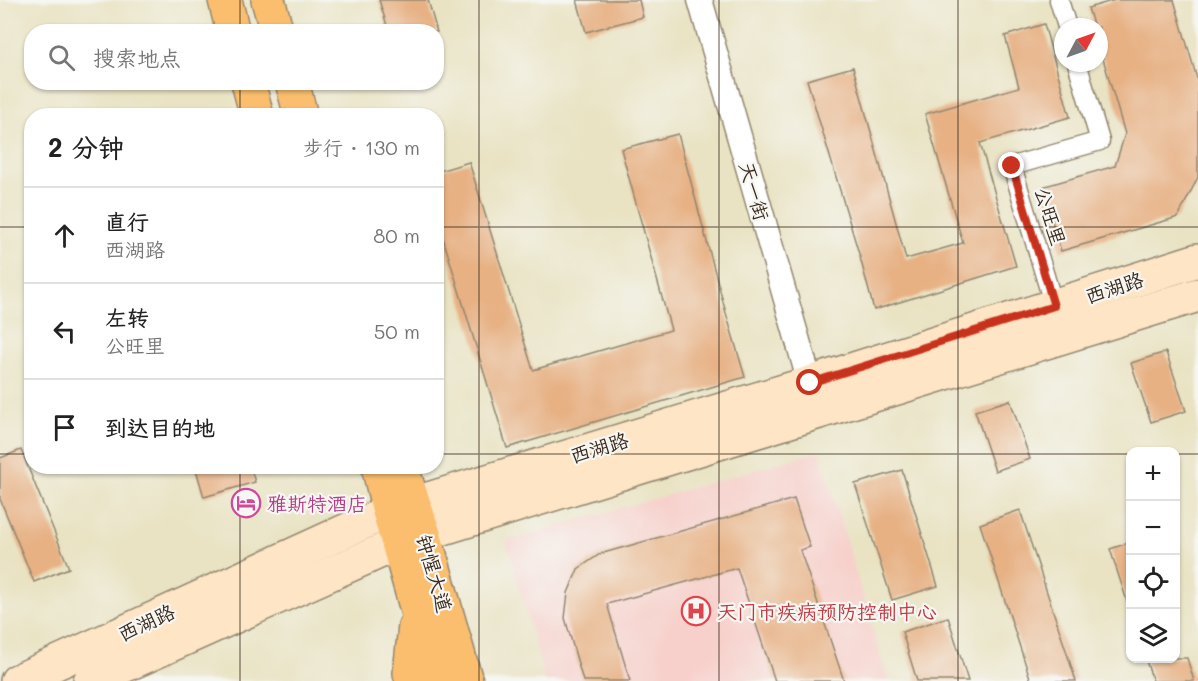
<!DOCTYPE html>
<html lang="zh">
<head>
<meta charset="utf-8">
<style>
  body { margin:0; font-family:Mali,"LXGW WenKai TC",sans-serif; background:#f6f6f6; color:#222 }
  .controls { position:absolute; right:18px; bottom:18px; display:grid; overflow:hidden; border-radius:12px; box-shadow:0 2px 4px #0004 }
  .controls button { width:54px; height:54px; display:grid; place-items:center; padding:0; border:0; border-bottom:2px solid #e0e0e0; background:#fff; color:#222; font:30px sans-serif }
  .compass { position:absolute; left:1054px; top:18px; width:54px; height:54px; border-radius:50%; background:#fff; box-shadow:0 2px 4px #0004; rotate:49deg }
  .stop { position:absolute; width:18px; height:18px; margin:-14px; border:4px solid #c8321e; border-radius:50%; background:#fff }
  .stop.end { background:#c8321e; border-color:#fff; box-shadow:0 2px 6px #0008 }
  .list { margin:0; padding:0; list-style:none }
  h2 { display:flex; justify-content:space-between; align-items:center; height:78px; margin:0; padding:0 24px; font-size:26px }
  h2 small { font-size:20px; font-weight:400; color:#767676 }
  .list li { display:grid; grid-template-columns:39px 1fr auto; gap:18px; align-items:center; box-sizing:border-box; height:96px; padding:0 24px; border-top:2px solid #e0e0e0 }
  .list b { display:block; font-size:22px; white-space:nowrap }
  .list p { margin:0; font-size:20px; white-space:nowrap; color:#767676 }
  .list em { font-size:20px; font-style:normal; color:#767676 }
  .icon { flex:none; width:33px; height:33px; fill:none; stroke:currentColor; stroke-width:2; stroke-linecap:round; stroke-linejoin:round }
  .map { position:relative; flex:none; width:1198px; height:681px; overflow:hidden }
  .search { position:absolute; background:#fff; box-shadow:0 2px 4px #0004; left:24px; top:24px; width:420px; height:66px; display:flex; align-items:center; gap:15px; box-sizing:border-box; padding:0 21px; border-radius:24px; color:#767676; font-size:22px }
  .panel { position:absolute; background:#fff; box-shadow:0 2px 4px #0004; left:24px; top:108px; width:420px; height:366px; border-radius:24px }
  .map>svg:first-child { display:block }
  .built { fill:#f7d0cb }
  .building { fill:#e7b184 }
  .lines { fill:none; stroke-linecap:round; stroke-linejoin:round }
  .pedestrian-casing { stroke:#928670; stroke-width:21 }
  .minor-casing { stroke:#928670; stroke-width:27 }
  .secondary-casing { stroke:#928670; stroke-width:36 }
  .trunk-casing { stroke:#928670; stroke-width:36 }
  .pedestrian { stroke:#fff; stroke-width:18 }
  .minor { stroke:#fff; stroke-width:24 }
  .secondary { stroke:#fde5c5; stroke-width:33 }
  .trunk { stroke:#fabe6e; stroke-width:33 }
  .route { stroke:#c8321e; stroke-width:8 }
  .grid { fill:none; stroke:#3b2a1e; stroke-width:1.5; stroke-opacity:0.55 }
  .labels { text-anchor:middle; dominant-baseline:central; stroke-width:4.5; stroke-linejoin:round; paint-order:stroke }
  .street-label { font-size:20px; fill:#3b2a1e; stroke:#f6f6f2 }
  .hotel-label { font-size:20px; fill:#b23c85; stroke:#f6f6f2; text-anchor:start }
  .health-label { font-size:20px; fill:#be3a42; stroke:#f6f6f2; text-anchor:start }
</style>
</head>
<body>
<div class="map">
<svg width="1198" height="681" viewBox="0 0 1198 681">
  <rect width="100%" height="100%" fill="#f6f6f2"/>
  <filter id="ink" filterUnits="userSpaceOnUse"><feTurbulence type="fractalNoise" baseFrequency=".0167" numOctaves="2"/><feDisplacementMap in="SourceGraphic" scale="12" xChannelSelector="R" yChannelSelector="G"/><feConvolveMatrix kernelMatrix="1 2 1 2 8 2 1 2 1" color-interpolation-filters="sRGB"/></filter>
  <filter id="wash" filterUnits="userSpaceOnUse"><feTurbulence type="fractalNoise" baseFrequency=".008" numOctaves="4" result="noise"/><feDisplacementMap in="SourceGraphic" scale="24" xChannelSelector="R" yChannelSelector="G"/><feGaussianBlur stdDeviation="1.35" result="paint"/><feColorMatrix in="noise" values="0 0 0 0 0 0 0 0 0 0 0 0 0 0 0 0 0 1.4 0 .05"/><feComposite in="paint" operator="in"/></filter>
  <g filter="url(#wash)">
    <rect width="100%" height="100%" fill="#e9e3c3"/>
    <polygon class="built" points="820,451 888,681 545,681 506,541"/>
    <g id="blocks">
      <g class="building">
        <polygon points="379,0 428,0 437,32 389,32"/>
        <polygon points="577,0 639,0 643,17 586,32"/>
        <polygon points="1115,0 1174,0 1198,82 1198,177 1178,217 1061,251 1042,187 1115,166 1125,134 1099,45 1099,27 1094,27 1088,8"/>
        <polygon points="1044,24 1070,117 980,143 1016,266 874,310 860,257 807,80 853,67 906,259 963,243 925,114 1019,87 1005,36"/>
        <polygon points="678,134 726,313 745,377 507,448 436,215 436,172 469,162 533,370 671,330 621,149"/>
        <polygon points="1166,352 1186,411 1151,422 1131,363"/>
        <polygon points="1010,400 1030,459 995,471 975,411"/>
        <polygon points="21,450 69,568 34,582 0,499 0,458"/>
        <polygon points="195,466 250,466 255,482 204,497"/>
        <polygon points="902,470 938,586 892,600 855,484"/>
        <polygon points="794,499 810,547 800,550 844,681 775,681 737,568 607,604 630,681 583,681 565,618 568,593 578,569 600,554"/>
        <polygon points="1020,510 1076,681 1031,681 980,524"/>
        <polygon points="1131,542 1131,600 1127,601 1110,549"/>
        <polygon points="948,617 968,681 917,681 902,632"/>
        <polygon points="1145,658 1187,658 1194,681 1153,681"/>
      </g>
    </g>
  </g>
  <g filter="url(#ink)">
    <use href="#blocks" fill-opacity="0" stroke="#928670" stroke-width="1.5"/>
    <g class="lines">
      <g class="pedestrian-casing">
        <g id="pedestrian">
          <polyline points="1059,0 1067,27"/>
          <polyline points="1054,306 1012,166 1100,141 1077,63"/>
        </g>
      </g>
      <g class="minor-casing">
        <polyline id="minor" points="700,0 810,383"/>
      </g>
      <g class="secondary-casing">
        <g id="secondary">
          <polyline points="17,681 389,511 810,383 1198,260"/>
          <polyline points="90,681 399,543 424,534 1198,295"/>
        </g>
      </g>
      <g class="trunk-casing">
        <g id="trunk">
          <polyline points="225,0 233,32"/>
          <polyline points="268,0 277,32"/>
          <polyline points="248,82 257,116"/>
          <polyline points="292,82 301,116"/>
          <polyline points="378,466 389,511 437,681"/>
          <polyline points="401,466 424,534 466,681"/>
          <polyline points="412,681 410,673 415,626"/>
        </g>
      </g>
      <use href="#pedestrian" class="pedestrian"/>
      <use href="#minor" class="minor"/>
      <use href="#secondary" class="secondary"/>
      <use href="#trunk" class="trunk"/>
    </g>
  </g>
  <g class="lines" filter="url(#ink)">
    <polyline class="route" points="810,383 1054,306 1012,166"/>
  </g>
  <path class="grid" d="M240,0V32M479,0V681M719,0V681M958,0V681M240,82V116M0,227H32M436,227H1198M0,454H32M436,454H1130M1176,454H1198M240,466V681"/>
  <defs>
    <g id="hotel-ring" transform="scale(1.5)"><circle r="9.5" fill="#f6f6f2" stroke="#d1479c" stroke-width="1.5"/><path d="M-6-4.5h1.5V1H6V5H4.5V3h-9V5H-6ZM-4 0a1.8 1.8 0 1 1 3.6 0ZM.5 0V-2.5h3Q6-2.5 6 0Z" fill="#d1479c"/></g>
    <g id="hospital-ring" transform="scale(1.5)"><circle r="9.5" fill="#f6f6f2" stroke="#e0444e" stroke-width="1.5"/><path d="M-5-5h3v3.5h4V-5h3V5h-3V1.5h-4V5h-3Z" fill="#e0444e"/></g>
  </defs>
  <g fill-rule="evenodd">
    <use href="#hotel-ring" x="246" y="503"/>
    <use href="#hospital-ring" x="696" y="611"/>
  </g>
  <g class="labels">
    <g class="street-label">
      <text transform="translate(755 191) rotate(74)">天一街</text>
      <text transform="translate(1051 216) rotate(73)">公旺里</text>
      <text transform="translate(1114 287) rotate(-18)">西湖路</text>
      <text transform="translate(599 447) rotate(-17)">西湖路</text>
      <text transform="translate(435 573) rotate(74)">钟惺大道</text>
      <text transform="translate(146 622) rotate(-25)">西湖路</text>
    </g>
    <g class="hotel-label">
      <text x="267" y="503">雅斯特酒店</text>
    </g>
    <g class="health-label">
      <text x="717" y="611">天门市疾病预防控制中心</text>
    </g>
  </g>
</svg>
<div class="controls">
<button>+</button>
<button>−</button>
<button><svg class="icon" aria-label="locate" viewBox="0 0 24 24"><circle cx="12" cy="12" r="6"/><path d="M12 2v4M12 18v4M2 12h4M18 12h4"/></svg></button>
<button><svg class="icon" aria-label="layers" viewBox="0 0 24 24"><path d="M12 4l9 5-9 5-9-5zM3 14l9 5 9-5"/></svg></button>
</div>
<svg class="compass" viewBox="-18 -18 36 36"><path d="M0-13l5 13h-10z" fill="#e53935"/><path d="M0 13l5-13h-10z" fill="#767676"/></svg>
<div class="stop" style="left:810px;top:383px"></div>
<div class="stop end" style="left:1012px;top:166px"></div>
<div class="search"><svg class="icon" aria-label="search" viewBox="0 0 24 24"><circle cx="10" cy="10" r="6"/><path d="M15 15l6 6"/></svg>搜索地点</div>
<section class="panel">
<h2>2 分钟<small>步行 · 130 m</small></h2>
<ul class="list">
<li><svg class="icon" aria-label="ahead" viewBox="0 0 24 24"><path d="M12 20V5M6 11l6-6 6 6"/></svg><div><b>直行</b><p>西湖路</p></div><em>80 m</em></li>
<li><svg class="icon" aria-label="left" viewBox="0 0 24 24"><path d="M17 20v-9H6M10 6l-5 5 5 5"/></svg><div><b>左转</b><p>公旺里</p></div><em>50 m</em></li>
<li><svg class="icon" aria-label="arrive" viewBox="0 0 24 24"><path d="M6 21V4h12l-3 4 3 4H6"/></svg><div><b>到达目的地</b></div></li>
</ul>
</section>
</div>
</body>
</html>
